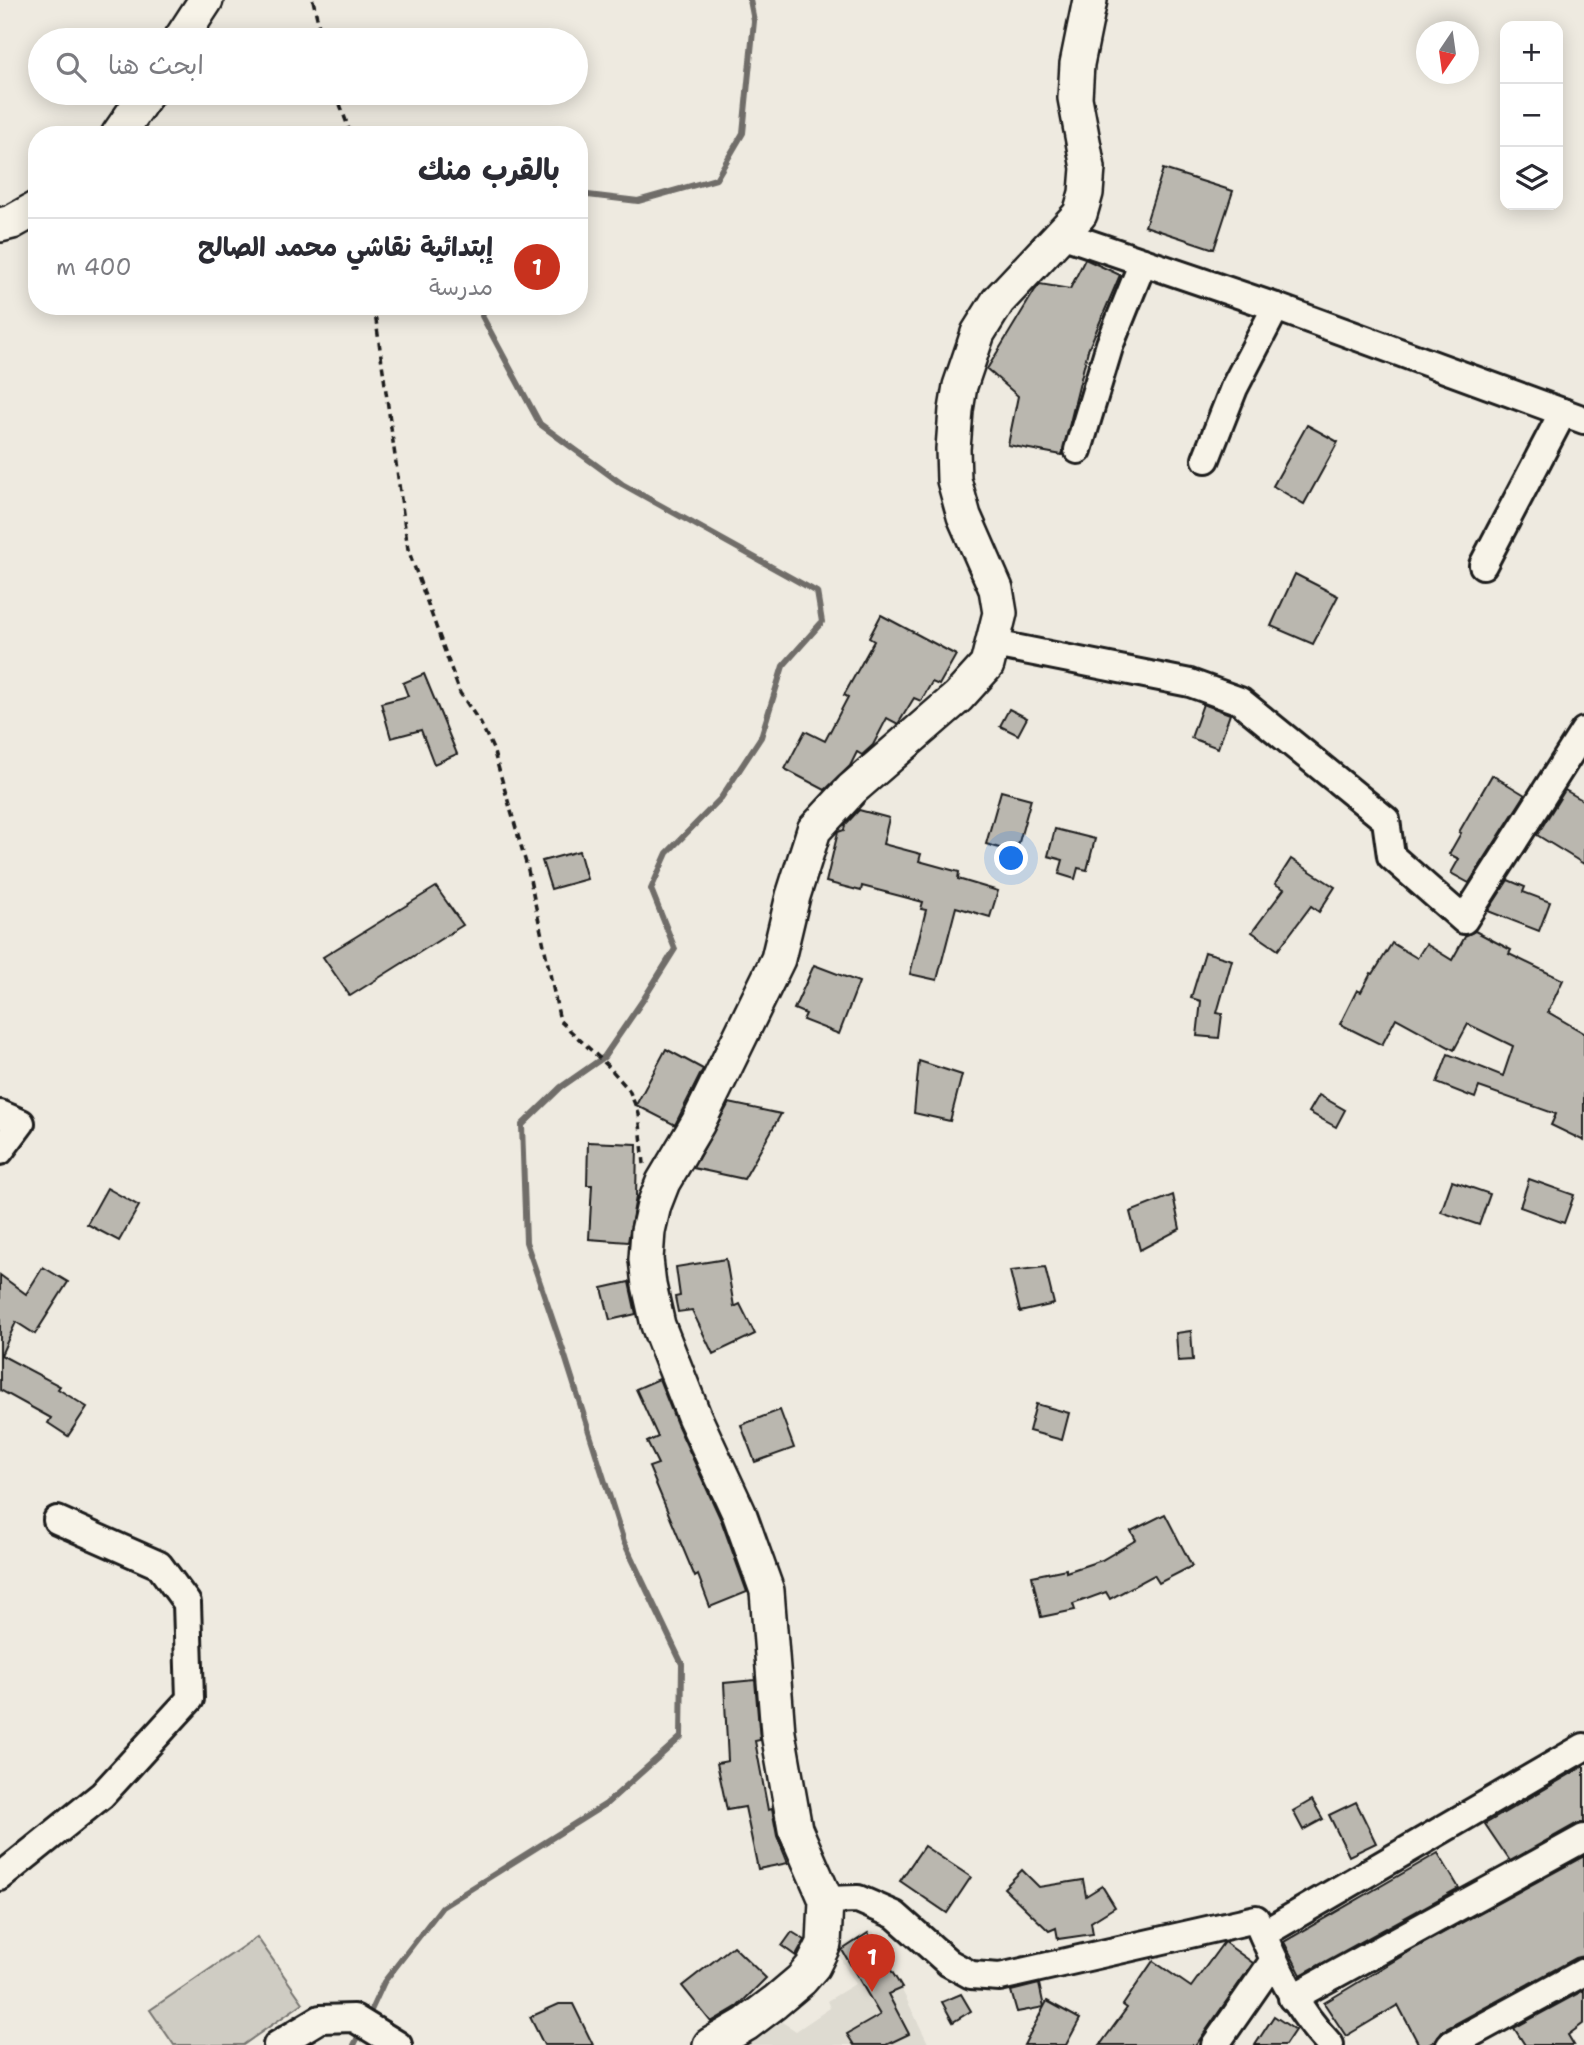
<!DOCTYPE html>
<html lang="ar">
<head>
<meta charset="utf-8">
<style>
  body { margin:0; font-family:"Shantell Sans","Playpen Sans Arabic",sans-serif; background:#f7f7f7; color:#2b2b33; direction:rtl }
  .controls { position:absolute; right:21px; top:21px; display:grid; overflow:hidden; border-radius:14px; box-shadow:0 4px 18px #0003 }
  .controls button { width:63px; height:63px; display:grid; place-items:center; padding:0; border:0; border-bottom:2px solid #e1e1e2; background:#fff; color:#2b2b33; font:35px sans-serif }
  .compass { position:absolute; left:1416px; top:21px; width:63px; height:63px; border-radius:50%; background:#fff; box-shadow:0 4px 18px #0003; rotate:193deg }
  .you { position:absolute; left:1012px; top:859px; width:24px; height:24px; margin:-18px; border:5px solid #fff; border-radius:50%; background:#1a73e8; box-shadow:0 0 0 10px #1a73e833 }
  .badge { display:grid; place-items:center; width:46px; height:46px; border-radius:50%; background:#c8321e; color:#fff; font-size:23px; font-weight:700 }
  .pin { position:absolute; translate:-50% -58px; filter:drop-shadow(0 2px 4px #0008) }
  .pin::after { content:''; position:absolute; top:37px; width:24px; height:21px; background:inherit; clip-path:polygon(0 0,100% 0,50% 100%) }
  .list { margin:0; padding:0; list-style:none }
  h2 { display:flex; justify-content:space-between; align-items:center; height:91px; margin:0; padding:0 28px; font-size:30px }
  h2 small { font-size:23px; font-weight:400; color:#7c7c81 }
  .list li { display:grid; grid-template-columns:46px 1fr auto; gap:21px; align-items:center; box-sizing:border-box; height:98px; padding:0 28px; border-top:2px solid #e1e1e2 }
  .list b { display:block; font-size:26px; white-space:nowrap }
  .list p { margin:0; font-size:23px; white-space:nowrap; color:#7c7c81 }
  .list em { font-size:23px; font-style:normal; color:#7c7c81 }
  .icon { flex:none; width:38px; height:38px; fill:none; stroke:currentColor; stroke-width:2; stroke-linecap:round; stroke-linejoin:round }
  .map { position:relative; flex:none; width:1584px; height:2045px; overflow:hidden; direction:ltr }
  .search { position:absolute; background:#fff; box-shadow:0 4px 18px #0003; left:28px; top:28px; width:560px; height:77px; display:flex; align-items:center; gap:18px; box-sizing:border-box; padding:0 24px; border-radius:38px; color:#7c7c81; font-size:26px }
  .panel { position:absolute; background:#fff; box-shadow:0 4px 18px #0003; left:28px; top:126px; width:560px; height:189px; border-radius:28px; direction:rtl }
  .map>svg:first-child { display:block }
  .built { fill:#dedbd1 }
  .green { fill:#cfccc3; stroke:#767470; stroke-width:2 }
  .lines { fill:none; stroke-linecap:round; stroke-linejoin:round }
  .stream { stroke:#6f6d69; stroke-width:6 }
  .building { fill:#bab7af; stroke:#1c1c1c; stroke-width:2 }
  .minor-casing { stroke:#1c1c1c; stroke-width:32 }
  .major-casing { stroke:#1c1c1c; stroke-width:38 }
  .path { stroke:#1c1c1c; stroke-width:3.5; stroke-dasharray:7 5; stroke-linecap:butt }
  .minor { stroke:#f7f3e8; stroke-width:26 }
  .major { stroke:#f7f3e8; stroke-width:33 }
</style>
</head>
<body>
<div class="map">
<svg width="1584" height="2045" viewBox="0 0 1584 2045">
  <rect width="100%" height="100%" fill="#eeeae0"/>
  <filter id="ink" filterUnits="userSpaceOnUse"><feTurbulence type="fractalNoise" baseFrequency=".0143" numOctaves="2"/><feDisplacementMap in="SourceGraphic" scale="14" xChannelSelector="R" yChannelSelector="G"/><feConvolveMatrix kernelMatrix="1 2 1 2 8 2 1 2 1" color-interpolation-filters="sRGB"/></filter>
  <g filter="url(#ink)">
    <polygon class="built" points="873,1931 929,2045 744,2045 782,2022 796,2031 830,2008 827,2001 855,1984 835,1949"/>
    <polygon class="green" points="257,1937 303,2003 243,2045 174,2045 150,2010"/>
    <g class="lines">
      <g class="stream">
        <polyline points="579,199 588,195 638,201 716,179 743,133 754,21 750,0"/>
        <polyline points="367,2019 384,1982 442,1907 606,1804 681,1737 682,1664 624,1542 564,1353 526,1242 522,1125 561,1087 604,1057 643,1000 675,949 651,889 667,853 721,798 761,737 783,666 822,622 817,592 622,484 540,424 482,316 487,306"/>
        <polyline points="354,2045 362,2029"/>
      </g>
    </g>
    <g class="building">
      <polygon points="1163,169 1233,191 1214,249 1145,226"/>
      <polygon points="1085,259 1120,275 1088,350 1062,455 1008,445 1018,396 987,369 1035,290 1040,284 1070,289"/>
      <polygon points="1307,425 1338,442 1304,504 1273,486"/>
      <polygon points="1295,574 1338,596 1313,644 1271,626"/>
      <polygon points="881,615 956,655 939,685 932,682 921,701 914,698 898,724 887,718 873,745 862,755 857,752 850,766 825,790 785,769 805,731 825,741 848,697 844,695 874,641 869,638"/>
      <polygon points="424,674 457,754 434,764 421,730 391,738 381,703 408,696 403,683"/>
      <polygon points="1203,704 1230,714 1218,748 1191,738"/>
      <polygon points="1009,709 1027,718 1018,735 1000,726"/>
      <polygon points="1492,775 1525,795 1469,883 1451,873 1459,859 1449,854 1461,833 1459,832"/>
      <polygon points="1565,790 1584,801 1584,864 1537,835"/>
      <polygon points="1001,791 1031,799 1016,853 986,844"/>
      <polygon points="859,810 889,818 883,844 921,854 919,861 959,872 958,879 998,891 990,917 956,907 937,980 910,974 926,910 921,909 923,902 862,886 861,891 826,882 838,832 844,830 845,825"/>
      <polygon points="1055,829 1095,839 1087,870 1078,868 1075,879 1059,874 1063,860 1048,856"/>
      <polygon points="579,851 587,879 551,889 542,861"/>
      <polygon points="1291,859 1335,887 1319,912 1311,906 1278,950 1252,932 1284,889 1275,884"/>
      <polygon points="1508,880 1525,887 1523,892 1550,902 1539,931 1488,911"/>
      <polygon points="436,887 463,925 350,996 323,957"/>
      <polygon points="1475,931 1511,950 1509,954 1563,980 1548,1012 1584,1033 1584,1141 1551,1125 1556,1114 1479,1087 1475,1098 1437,1083 1448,1054 1503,1076 1513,1046 1468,1024 1454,1050 1396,1018 1382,1045 1340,1024 1357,990 1361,992 1371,973 1373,974 1392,943 1417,958 1426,944 1452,960 1466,935"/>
      <polygon points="1205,952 1232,960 1217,1013 1222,1014 1219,1038 1197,1036 1201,1001 1191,998"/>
      <polygon points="814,965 859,982 839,1034 803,1020 806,1014 794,1009"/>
      <polygon points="666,1049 703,1069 675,1125 636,1105"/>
      <polygon points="919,1061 962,1075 950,1121 914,1113"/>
      <polygon points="1319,1095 1345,1110 1336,1127 1309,1112"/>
      <polygon points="729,1103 781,1114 744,1179 693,1168"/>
      <polygon points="588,1142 637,1144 636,1197 628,1242 589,1239 592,1185 587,1185"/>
      <polygon points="1529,1179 1574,1195 1564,1223 1520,1207"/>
      <polygon points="1452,1181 1490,1194 1479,1225 1441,1212"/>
      <polygon points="107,1188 139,1206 119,1241 87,1224"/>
      <polygon points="1173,1195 1180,1229 1140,1250 1130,1212"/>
      <polygon points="726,1259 734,1307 740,1304 755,1334 713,1354 692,1310 678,1312 675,1297 680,1296 676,1267"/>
      <polygon points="43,1267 68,1282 35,1334 16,1322 1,1355 60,1386 58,1389 87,1407 68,1436 48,1423 51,1418 0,1390 0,1275 26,1294"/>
      <polygon points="1045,1267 1054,1304 1020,1312 1010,1271"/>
      <polygon points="629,1282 636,1314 610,1320 602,1288"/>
      <polygon points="1191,1331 1193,1360 1178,1361 1176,1333"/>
      <polygon points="659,1379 677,1424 721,1520 747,1592 710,1607 698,1575 695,1577 649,1467 658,1464 647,1442 658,1437 636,1389"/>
      <polygon points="1036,1404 1069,1413 1062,1440 1029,1431"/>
      <polygon points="780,1410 794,1448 755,1462 741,1425"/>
      <polygon points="1165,1514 1192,1566 1159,1583 1154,1575 1110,1599 1106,1592 1073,1604 1075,1610 1041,1617 1032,1576 1066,1569 1066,1572 1102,1560 1136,1540 1131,1531"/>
      <polygon points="755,1680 760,1740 755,1741 768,1810 772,1809 777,1836 788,1863 758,1869 745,1807 727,1810 717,1763 728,1761 724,1683"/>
      <polygon points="1584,1766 1584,1822 1576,1824 1510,1861 1485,1824"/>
      <polygon points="1312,1800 1323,1819 1303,1830 1293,1811"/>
      <polygon points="1356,1802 1376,1843 1349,1856 1329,1815"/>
      <polygon points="924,1846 971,1877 947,1913 900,1881"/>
      <polygon points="1438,1853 1459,1888 1301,1975 1284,1942"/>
      <polygon points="1584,1856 1584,1956 1576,1958 1442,2031 1435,2041 1428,2045 1419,2045 1398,2005 1346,2036 1324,2003 1417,1947"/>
      <polygon points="1022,1870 1039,1887 1083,1880 1086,1896 1102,1886 1115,1907 1091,1922 1093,1934 1058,1939 1056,1928 1049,1931 1004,1888"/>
      <polygon points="792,1932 805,1940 796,1956 782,1946"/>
      <polygon points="868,1933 902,1988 888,1994 909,2034 886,2045 854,2045 847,2034 880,2015 842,1950"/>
      <polygon points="1224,1942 1253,1963 1196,2045 1100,2045 1127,2008 1123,2005 1153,1961 1191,1987"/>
      <polygon points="733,1946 766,1978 738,2006 711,2022 682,1986"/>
      <polygon points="1039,1984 1044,2007 1017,2012 1011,1991"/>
      <polygon points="1584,1990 1584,2023 1568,2035 1574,2045 1525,2045 1514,2028"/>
      <polygon points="961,1994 971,2011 953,2022 942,2002"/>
      <polygon points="1047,2001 1080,2019 1066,2045 1024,2045"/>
      <polygon points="559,2004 573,2004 593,2045 544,2045 530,2017"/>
      <polygon points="1274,2016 1295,2030 1285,2045 1255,2045"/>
    </g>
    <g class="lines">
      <g class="minor-casing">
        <g id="minor">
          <polyline points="1061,234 1276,307 1584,420"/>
          <polyline points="1078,450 1110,344 1143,262"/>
          <polyline points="1206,459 1234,388 1276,307"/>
          <polyline points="1483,565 1563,412"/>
          <polyline points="994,644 1190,683 1240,701 1386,820 1391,856 1464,920 1584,731"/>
          <polyline points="0,1114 21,1123 0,1151"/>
          <polyline points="0,1877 102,1795 190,1699 187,1603 159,1565 57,1520"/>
          <path d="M826,1900L858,1899L895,1915L949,1963L971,1975L1000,1977L1256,1919C1277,1967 1293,2006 1330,2045"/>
          <polyline points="1263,1934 1584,1747"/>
          <polyline points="1292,1998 1584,1838"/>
          <polyline points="277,2045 320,2019 354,2018 398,2045"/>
          <polyline points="1215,2045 1274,1960"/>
          <polyline points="1450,2045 1584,1972"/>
        </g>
      </g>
      <g class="major-casing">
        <g id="major">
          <polyline points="180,40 206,0"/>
          <polyline points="118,135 147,93"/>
          <polyline points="0,225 12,222 37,208"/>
          <polyline points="710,2045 746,2024 775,2002 801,1980 813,1966 824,1944 826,1900 795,1829 778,1733 767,1591 739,1513 694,1416 658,1325 649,1285 646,1259 648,1231 654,1205 663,1182 698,1123 778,959 793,896 814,830 852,789 958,697 987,665 1000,613 996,589 964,516 954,480 953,449 956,410 960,386 978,333 998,301 1080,214 1086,193 1088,168 1075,98 1077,64 1090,0"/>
        </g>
      </g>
      <g class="path">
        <polyline points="313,0 322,40"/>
        <polyline points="336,93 351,135"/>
        <polyline points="374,306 408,549 460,693 481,724 493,749 528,870 560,1021 608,1066 629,1090 639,1114 644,1164"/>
      </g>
      <use href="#minor" class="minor"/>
      <use href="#major" class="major"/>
    </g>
  </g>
</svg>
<div class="controls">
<button>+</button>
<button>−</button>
<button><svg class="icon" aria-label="layers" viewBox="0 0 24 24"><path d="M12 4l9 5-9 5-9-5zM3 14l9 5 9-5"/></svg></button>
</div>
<svg class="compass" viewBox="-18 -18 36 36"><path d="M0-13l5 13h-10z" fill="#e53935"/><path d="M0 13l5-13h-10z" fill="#7c7c81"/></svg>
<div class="you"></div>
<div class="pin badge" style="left:872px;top:1992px">1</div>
<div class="search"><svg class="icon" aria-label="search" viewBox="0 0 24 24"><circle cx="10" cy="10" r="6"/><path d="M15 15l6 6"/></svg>ابحث هنا</div>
<section class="panel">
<h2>بالقرب منك<small></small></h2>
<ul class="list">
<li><span class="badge">1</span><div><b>إبتدائية نقاشي محمد الصالح</b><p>مدرسة</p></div><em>400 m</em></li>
</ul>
</section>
</div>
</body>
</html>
